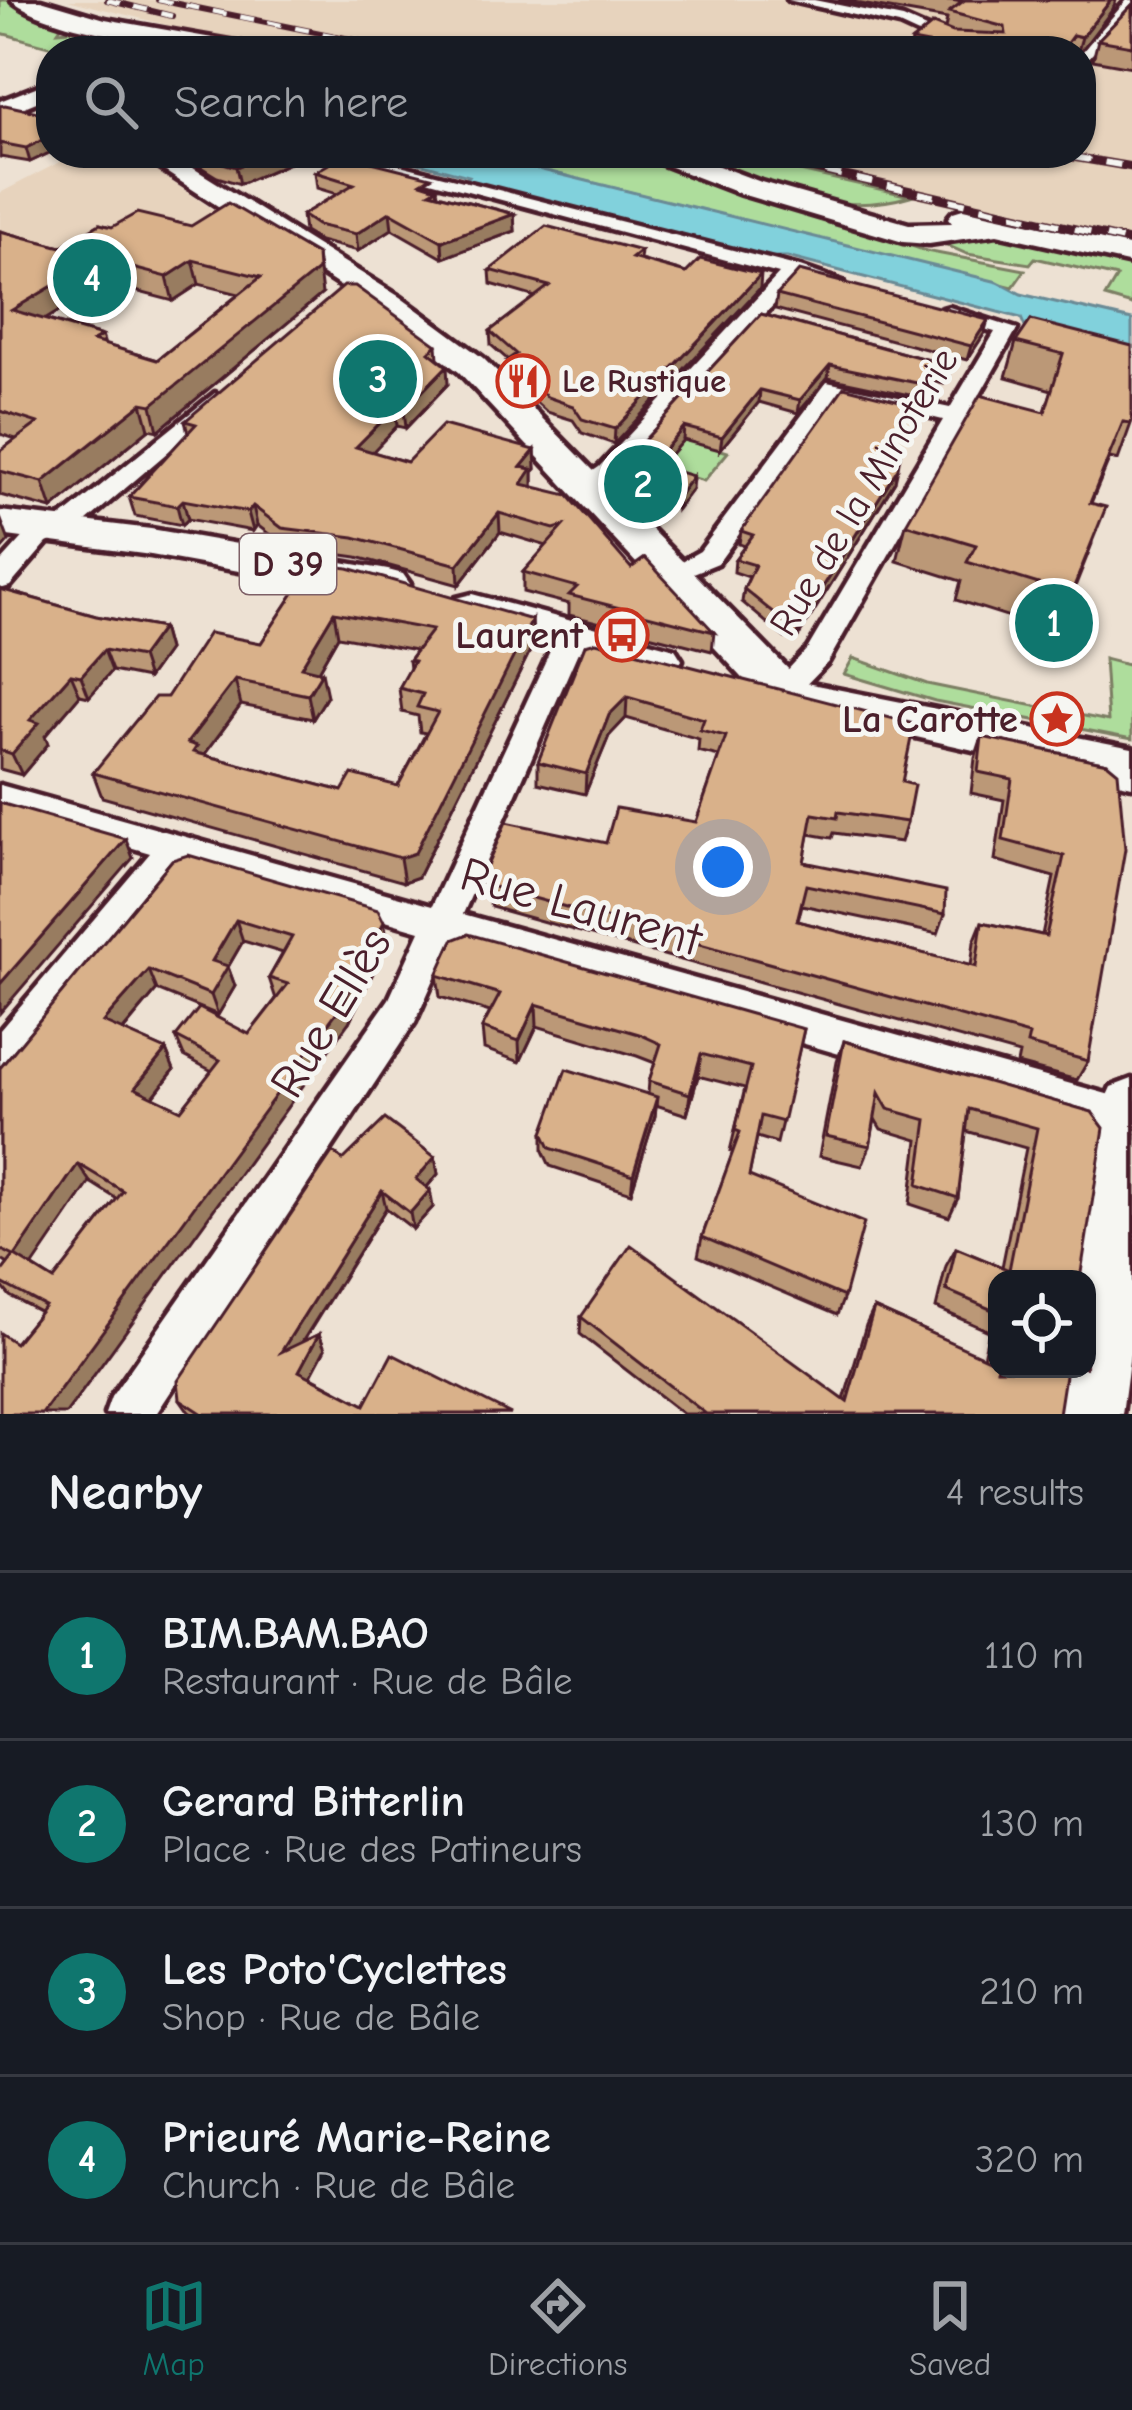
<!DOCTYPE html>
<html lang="en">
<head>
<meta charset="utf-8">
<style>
  body { margin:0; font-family:"Comic Neue",sans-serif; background:#242831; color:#f1f3f6 }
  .controls { position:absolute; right:36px; bottom:36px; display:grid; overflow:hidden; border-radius:24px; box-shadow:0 3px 9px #0004 }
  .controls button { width:108px; height:108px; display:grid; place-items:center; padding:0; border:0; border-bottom:3px solid #363941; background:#171b24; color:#f1f3f6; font:60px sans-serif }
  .you { position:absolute; left:723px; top:867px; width:42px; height:42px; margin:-30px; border:9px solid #fff; border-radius:50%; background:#1a73e8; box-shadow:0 0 0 18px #1a73e833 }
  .badge { display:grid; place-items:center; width:78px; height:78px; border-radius:50%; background:#0f766e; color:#fff; font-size:39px; font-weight:700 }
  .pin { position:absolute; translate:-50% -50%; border:6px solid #fff; box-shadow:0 3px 12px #0006 }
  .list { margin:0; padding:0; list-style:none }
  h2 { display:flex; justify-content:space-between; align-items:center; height:156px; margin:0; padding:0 48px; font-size:51px }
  h2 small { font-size:39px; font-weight:400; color:#9ea1a6 }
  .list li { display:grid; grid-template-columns:78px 1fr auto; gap:36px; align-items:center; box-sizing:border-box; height:168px; padding:0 48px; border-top:3px solid #363941 }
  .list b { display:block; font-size:45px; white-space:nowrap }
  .list p { margin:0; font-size:39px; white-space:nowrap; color:#9ea1a6 }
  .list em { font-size:39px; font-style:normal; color:#9ea1a6 }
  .icon { flex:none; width:66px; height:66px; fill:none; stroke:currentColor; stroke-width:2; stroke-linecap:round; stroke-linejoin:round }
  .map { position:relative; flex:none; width:1132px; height:1414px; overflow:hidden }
  .search { position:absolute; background:#171b24; box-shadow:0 3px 9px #0004; left:36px; right:36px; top:36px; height:132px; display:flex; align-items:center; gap:30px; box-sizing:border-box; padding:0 42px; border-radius:48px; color:#9ea1a6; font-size:45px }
  .sheet { height:828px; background:#171b24 }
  nav { display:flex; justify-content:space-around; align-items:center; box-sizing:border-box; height:168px; border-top:3px solid #363941; background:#171b24; font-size:33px; color:#9ea1a6 }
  nav a { display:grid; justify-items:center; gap:6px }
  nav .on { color:#0f766e }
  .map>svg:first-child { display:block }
  .built { fill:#e7d3bd }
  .green { fill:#aedd9c; stroke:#7c7e64; stroke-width:3 }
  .water { fill:#81d1dc; stroke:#6b8a95; stroke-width:3 }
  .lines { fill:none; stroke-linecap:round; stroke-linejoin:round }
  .street-casing { stroke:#4a1f2b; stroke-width:9 }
  .secondary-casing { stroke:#4a1f2b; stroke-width:9 }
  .primary-casing { stroke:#4a1f2b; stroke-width:9 }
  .street { fill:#f6f6f2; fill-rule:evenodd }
  .secondary { fill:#f6f6f2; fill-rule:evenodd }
  .primary { fill:#f6f6f2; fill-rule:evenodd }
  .rail-far1-casing { stroke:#4a1f2b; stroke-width:6 }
  .rail-casing { stroke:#4a1f2b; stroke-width:9 }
  .rail-far1 { stroke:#f6f6f2; stroke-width:4.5; stroke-dasharray:14; stroke-linecap:butt }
  .rail { stroke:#f6f6f2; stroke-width:6; stroke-dasharray:16; stroke-linecap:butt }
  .wall { fill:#bb9877; stroke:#4a1f2b; stroke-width:3; fill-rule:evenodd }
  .shaded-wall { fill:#987c61; stroke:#4a1f2b; stroke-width:3 }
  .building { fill:#d9b18a; stroke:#4a1f2b; stroke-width:3; fill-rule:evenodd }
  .labels { text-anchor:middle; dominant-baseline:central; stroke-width:10; stroke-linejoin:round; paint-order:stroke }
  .far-poi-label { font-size:33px; font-weight:bold; fill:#4a1f2b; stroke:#f6f6f2; text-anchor:start }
  .shield { fill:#f6f6f2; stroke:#7e6067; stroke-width:3 }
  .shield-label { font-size:36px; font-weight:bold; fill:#4a1f2b }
  .street-label { font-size:39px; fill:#4a1f2b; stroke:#f6f6f2 }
  .poi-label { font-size:39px; font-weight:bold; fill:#4a1f2b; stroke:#f6f6f2; text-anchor:end }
  .near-street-label { font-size:48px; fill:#4a1f2b; stroke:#f6f6f2 }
</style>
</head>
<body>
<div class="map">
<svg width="1132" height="1414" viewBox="0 0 1132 1414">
  <rect width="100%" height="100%" fill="#ede1d3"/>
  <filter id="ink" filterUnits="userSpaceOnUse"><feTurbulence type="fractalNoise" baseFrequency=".00833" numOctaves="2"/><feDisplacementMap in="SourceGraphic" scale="24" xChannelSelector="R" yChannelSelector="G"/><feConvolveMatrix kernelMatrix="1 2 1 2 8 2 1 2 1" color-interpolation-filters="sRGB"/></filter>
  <g filter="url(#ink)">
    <g class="built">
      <polygon points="68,0 1132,0 1132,246 720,153 1081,153 1081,51 269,51"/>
      <polygon points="77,153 130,153 224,217 0,308 0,193"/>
    </g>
    <g class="green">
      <path d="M0,0H13L64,22L58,31L92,28L138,39C103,70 40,42 0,33Z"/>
      <polygon points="473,153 647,153 926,251 1025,270 1013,287"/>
      <path d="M674,153H720L910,196C829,221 749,180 674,153Z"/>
      <polygon points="995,232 1132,260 1132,305 1105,297 1117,277 1035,258 1030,264 967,254 940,242"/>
      <polygon points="648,428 728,452 704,481 623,456"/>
      <polygon points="853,658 927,684 1108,721 1104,659 1131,666 1132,739 935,701 844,674"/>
    </g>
    <polygon class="water" points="380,153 473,153 998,282 1021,294 1132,320 1132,354 1025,327 1021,318 787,257 758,257 464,182 469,176"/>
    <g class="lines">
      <g class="street-casing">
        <g id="street">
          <polygon points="788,0 814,0 903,18 953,40 999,51 949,48 899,25"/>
          <polygon points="1127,0 1132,0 1132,11 1081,66 1081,53"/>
          <polygon points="325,153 353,153 800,267 843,282 833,288 797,279 617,477 595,489 577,489 574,484 599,467 779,274"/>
          <polygon points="949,307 1017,329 828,662 793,698 773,698 768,691 808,648 943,420 840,395 718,563 674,581 661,573 700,551 827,382 950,408 995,332 942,317 942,309"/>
          <polygon points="215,393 226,400 223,405 80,527 47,543 10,586 0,589 0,563 29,531 62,517"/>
          <polygon points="571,627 585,636 463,914 1132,1101 1132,1139 451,941 415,1022 156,1414 105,1414 111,1397 389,999 420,931 181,862 14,1070 0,1075 0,1030 150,853 0,809 0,785 432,906 557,636"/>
        </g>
      </g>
      <g class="secondary-casing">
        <g id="secondary">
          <polygon points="51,81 51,96 0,117 0,101"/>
          <polygon points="1132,1079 1132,1338 1122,1414 1052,1414 1059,1369 1087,1369 1087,1279 1074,1279 1102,1107 1111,1087"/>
        </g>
      </g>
      <g class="primary-casing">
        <g id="primary">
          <path d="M12,0H41L105,19L246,44L257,51C203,51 51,34 12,0Z"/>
          <polygon points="51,85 51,101 42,99 39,92"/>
          <polygon points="137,153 169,153 400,297 483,358 801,682 1132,748 1132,786 766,703 459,372 378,311"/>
          <polygon points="646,153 684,153 761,182 909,224 952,223 948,218 953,212 963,209 1132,246 1132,264 997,234 929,244 903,242 741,194 650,159"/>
          <polygon points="0,511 151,529 388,570 403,574 410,584 403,594 388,598 151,555 0,535"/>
          <polygon points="472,594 675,649 682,660 675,671 659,676 456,618 450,608 456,598"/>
        </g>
      </g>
      <use href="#street" class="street"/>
      <use href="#secondary" class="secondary"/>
      <use href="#primary" class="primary"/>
      <g class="rail-far1-casing">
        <g id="rail-far1">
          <polyline points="107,0 172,16"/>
          <polyline points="158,0 409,51"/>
          <polyline points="745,153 776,160"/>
          <polyline points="1049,153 1091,160"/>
        </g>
      </g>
      <g class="rail-casing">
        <g id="rail">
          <polyline points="763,157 1132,242"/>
          <polyline points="1073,157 1132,167"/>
        </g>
      </g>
      <use href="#rail-far1" class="rail-far1"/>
      <use href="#rail" class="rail"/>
    </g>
    <g class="wall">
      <polygon points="838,0 1116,0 1113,9 1081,51 910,51 912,41 945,29 947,19"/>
      <polygon points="1132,5 1132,67 1093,60 1098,40"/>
      <polygon points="0,106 51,115 51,152 30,162 0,157"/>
      <polygon points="178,153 287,153 289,163 240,184 217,177"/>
      <polygon points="315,172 437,188 438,194 514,214 515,231 443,258 392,229 358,251 319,241 304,232 302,215 337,194 317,188"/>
      <path d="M100,224L322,294L158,431L149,429L52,509L0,495V451L16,439L0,434V231L61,247ZM105,283L173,301L199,284L239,294L157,360L105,345L102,336L45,319Z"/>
      <polygon points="641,251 640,260 686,273 760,288 614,444 582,433 573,420 547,412 507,376 508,360 491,345 490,331 536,297 491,284 490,270"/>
      <polygon points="777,295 984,334 967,360 775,309"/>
      <polygon points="761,314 951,366 948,378 944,384 931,381 919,397 828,378 798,413 759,402 720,450 683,440 660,466 692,489 677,509 626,493 616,484 617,470"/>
      <polygon points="1031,320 1132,421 1118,460 1110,458 1091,503 1092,544 1057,632 956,600 961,581 897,561 906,524 1045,412 1052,390 1006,377 1016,342"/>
      <polygon points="437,345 438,359 448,384 406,428 397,426 372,452 407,462 535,450 536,469 533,472 533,486 631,568 714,632 712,651 569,615 569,604 523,592 523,572 547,546 500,532 459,585 357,557 286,547 257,525 253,531 188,519 182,525 135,516 129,497 188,433 185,421"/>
      <polygon points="908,403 905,415 894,441 895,481 798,637 785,638 742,602 744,589 749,577 734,572 735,559 745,546 739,544 741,531"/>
      <path d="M308,572L532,620L533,645L418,877L404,882L102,797L93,773L167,697L261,643ZM338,636L416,650L409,660L410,669L399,688L402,712L418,716L420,732L426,733L398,786L342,791L204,755L241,705L313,719L327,696L318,671Z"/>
      <polygon points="0,589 96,616 162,628 168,650 148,678 112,671 89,697 80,695 45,736 48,744 22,775 0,769"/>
      <polygon points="585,645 902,782 907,822 901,842 834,833 832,838 809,834 804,862 945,914 938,934 802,905 798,921 971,966 974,942 982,922 1042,935 1054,877 995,860 1004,800 971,793 975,758 982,737 1107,763 1088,1061 1077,1080 1017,1064 1019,1054 491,907 485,895 483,875 606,843 696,822 719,756 698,751 699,739 626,718 609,736 585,794 538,783 538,762"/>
      <path d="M172,860L384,922L388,942L349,1022L15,1343L40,1312L10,1296L0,1284V1274L8,1264L0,1259V1068ZM243,941L283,953L269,978L276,999L249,1034L176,1037L184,1056L212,1071L181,1110L153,1097L174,1070L166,1050L123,1031L157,990L218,1015L235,986L228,967ZM90,1182L117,1199L54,1280L32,1266Z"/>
      <polygon points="437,975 804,1029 777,1143 757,1137 749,1176 844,1297 837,1315 698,1256 702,1237 733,1152 730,1151 745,1088 698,1076 687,1115 656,1105 655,1116 631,1193 550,1166 543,1151 543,1133 648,1094 649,1081 655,1063 637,1056 537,1026 520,1062 484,1049 482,1028 490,1012 440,997"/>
      <polygon points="844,1041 1092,1112 1080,1279 997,1279 997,1369 1059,1414 683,1414 580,1334 581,1317 844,1400 866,1325 874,1308 983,1357 989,1331 936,1308 946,1266 956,1248 1002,1267 1026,1148 966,1131 958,1198 949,1217 910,1204 918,1140 881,1129 875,1119 870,1146 862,1166 819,1156 837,1062"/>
      <polygon points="435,1157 438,1174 427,1187 433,1207 413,1229 386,1208 303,1342 319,1334 325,1349 310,1376 365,1405 511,1414 192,1414 189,1412 180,1399 343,1160"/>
    </g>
    <g class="shaded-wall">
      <polygon points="1111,0 1116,0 1113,9 1081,51 1078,51 1082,37"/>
      <polygon points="51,136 51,152 30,162 26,148"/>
      <polygon points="269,153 287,153 289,163 240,184 236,167"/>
      <polygon points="390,212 392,229 358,251 356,234"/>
      <polygon points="514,214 515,231 443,258 442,241"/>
      <polygon points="317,255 322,294 158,431 152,405"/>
      <polygon points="98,259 105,283 20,335 12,310"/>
      <polygon points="193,260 199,284 173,301 167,277"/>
      <polygon points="761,274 760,288 614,444 615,429"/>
      <polygon points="988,320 984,334 967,360 971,346"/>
      <polygon points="830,365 828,378 798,413 800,400"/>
      <polygon points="447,366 448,384 406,428 404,410"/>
      <polygon points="934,368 931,381 919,397 922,384"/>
      <polygon points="760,390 759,402 720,450 722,437"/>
      <polygon points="142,403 149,429 52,509 43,482"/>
      <polygon points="908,403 905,415 889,453 892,440"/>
      <polygon points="395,408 397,426 359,466 356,447"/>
      <polygon points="684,427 683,440 651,477 652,464"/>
      <polygon points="535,450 536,469 533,472 533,488 522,502 521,467"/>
      <polygon points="898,468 895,481 798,637 800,623"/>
      <polygon points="693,476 692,489 677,509 678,496"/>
      <polygon points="183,500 188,519 182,525 177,506"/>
      <polygon points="253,506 257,525 253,531 248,512"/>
      <polygon points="499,513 500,532 459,585 458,565"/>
      <polygon points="1,520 9,541 0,551 0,521"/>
      <polygon points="334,612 338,636 306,692 301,667"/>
      <polygon points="532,620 533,645 418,877 404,882 400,858"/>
      <polygon points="162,628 168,650 148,678 141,657"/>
      <polygon points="104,650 112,671 89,697 81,676"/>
      <polygon points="322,672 327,696 313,719 308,695"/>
      <polygon points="71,674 80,695 45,736 48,744 22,775 12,754 30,720"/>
      <polygon points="235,680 241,705 201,759 187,743"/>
      <polygon points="627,697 626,718 609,736 585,794 586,774 609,715"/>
      <polygon points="126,839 133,858 0,1013 0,984"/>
      <polygon points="236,920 243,941 228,967 235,986 218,1015 211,995 212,961"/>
      <polygon points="384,922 388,942 349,1022 66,1414 42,1414"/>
      <polygon points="149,970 157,990 113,1042 103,1022"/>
      <polygon points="536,1004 537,1026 520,1062 519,1041"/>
      <polygon points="166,1050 174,1070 145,1107 135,1088"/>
      <polygon points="701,1054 698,1076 687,1115 690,1094"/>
      <polygon points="657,1097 655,1116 631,1193 633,1175"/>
      <polygon points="435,1157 438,1174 419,1196 416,1179"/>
      <polygon points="78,1164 90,1182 28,1273 15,1256"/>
      <polygon points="430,1190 433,1207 413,1229 410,1213"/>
      <polygon points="382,1191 386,1208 287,1366 281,1352"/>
      <polygon points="319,1334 325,1349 306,1385 299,1371"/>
    </g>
    <g class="building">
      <polygon points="951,0 1111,0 1082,37 1073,35 1062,50 1015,42 1004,51 965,51 912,41 933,24 953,32 1006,34 1005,27 949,12 962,2"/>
      <polygon points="1132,5 1132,46 1098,40"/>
      <polygon points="5,105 51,115 51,136 26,148 0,143 0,106"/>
      <polygon points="202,153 269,153 236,167 213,160"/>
      <polygon points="344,155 431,177 421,183 437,188 430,192 514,214 442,241 390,212 356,234 317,225 302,215 354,184 315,172"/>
      <path d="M228,203L317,255L318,270L152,405L142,403L43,482L0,471V451L38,423L0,411V231L61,247L100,224L112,227L137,213L191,226ZM98,259L167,277L193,260L261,277L157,360L93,341L102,336L12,310Z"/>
      <polygon points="546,226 641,251 632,258 686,273 700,259 761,274 615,429 582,419 573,406 547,397 506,361 516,354 490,331 549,286 490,270"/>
      <polygon points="799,271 988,320 971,346 777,295"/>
      <polygon points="344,286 355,286 437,345 429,352 447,366 404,410 395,408 356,447 407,462 443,425 535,450 521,467 532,469 522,484 568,495 631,568 645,558 714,632 569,595 577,587 523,572 564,526 554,529 499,513 458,565 354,537 282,528 253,506 248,512 183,500 177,506 129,497 196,424 185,421"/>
      <polygon points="761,314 951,366 947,372 934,368 922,384 830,365 800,400 760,390 722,437 684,427 652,464 693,476 678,496 626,480 617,470"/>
      <polygon points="1031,320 1132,346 1132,421 1131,423 1123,422 1090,503 1106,507 1071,594 967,562 976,545 906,524 980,395 1045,412 1063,354 1016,342"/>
      <polygon points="844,387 908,403 892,440 902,443 898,468 800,623 787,624 744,589 755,565 735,559 753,535 741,531"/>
      <path d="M331,566L348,568L532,620L415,853L400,858L93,773L155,697H167L209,633L261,643L308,572L322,575ZM334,612L432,630L409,660L414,661L399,688L423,694L417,707L438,712L398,786L352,774L342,791L193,752L197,746L187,743L235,680L308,695L322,672L301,667Z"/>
      <polygon points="0,589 96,616 162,628 141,657 104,650 81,676 71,674 30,720 39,723 12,754 0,750"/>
      <polygon points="596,642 914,724 902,782 914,785 907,822 838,812 837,818 813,814 804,862 946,891 945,914 806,885 797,921 976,967 982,922 1046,936 1064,856 1003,840 1012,779 978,772 982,737 1107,763 1118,772 1125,849 1088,1061 1027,1044 1029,1035 490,886 483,875 506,822 606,843 616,808 696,822 726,736 700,730 704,719 627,697 609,715 586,774 538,762 585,645"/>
      <polygon points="0,803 126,839 0,984"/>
      <path d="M188,855L378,910L384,922L344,1002L42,1414H0V1333L15,1343L45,1306L0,1282V1274L14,1256L0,1249V1068L172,860ZM236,920L292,937L269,978L288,984L249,1034L199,1008L176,1037L220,1060L181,1110L135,1088L166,1050L103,1022L149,970L211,995L228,966L212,961ZM78,1164L123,1191L54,1280L15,1256Z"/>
      <polygon points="468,934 804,1029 783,1122 761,1116 749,1176 864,1223 844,1297 702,1237 740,1132 735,1130 751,1067 701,1054 690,1094 649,1081 661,1044 639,1034 536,1004 519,1041 482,1028 500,994 437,975 453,940"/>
      <polygon points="844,1041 1092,1112 1104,1128 1080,1279 997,1279 997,1312 946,1290 956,1248 1009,1270 1037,1128 969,1109 958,1198 918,1185 927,1120 888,1109 879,1093 870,1146 826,1136"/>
      <polygon points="566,1069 657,1097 633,1175 550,1148 543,1133"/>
      <polygon points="385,1119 435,1157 416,1179 430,1190 410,1213 382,1191 281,1352 319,1334 299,1371 365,1405 392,1354 511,1414 203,1414 180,1399 178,1381 333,1152 343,1160"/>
      <polygon points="631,1245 847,1402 874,1308 991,1360 997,1330 997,1369 1066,1369 1059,1414 706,1414 581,1317"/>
    </g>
  </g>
  <defs>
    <g id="restaurant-ring" transform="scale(2.7)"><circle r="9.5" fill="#f6f6f2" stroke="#c8321e" stroke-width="1.5"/><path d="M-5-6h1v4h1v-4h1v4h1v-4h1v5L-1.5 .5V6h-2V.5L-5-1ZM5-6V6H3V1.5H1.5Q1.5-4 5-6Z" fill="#c8321e"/></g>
    <g id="bus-ring" transform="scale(2.7)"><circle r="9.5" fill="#f6f6f2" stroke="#c8321e" stroke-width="1.5"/><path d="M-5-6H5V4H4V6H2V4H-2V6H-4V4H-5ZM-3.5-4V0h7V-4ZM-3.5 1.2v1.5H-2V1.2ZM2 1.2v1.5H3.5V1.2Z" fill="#c8321e"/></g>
    <g id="sight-ring" transform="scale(2.7)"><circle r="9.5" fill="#f6f6f2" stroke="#c8321e" stroke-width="1.5"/><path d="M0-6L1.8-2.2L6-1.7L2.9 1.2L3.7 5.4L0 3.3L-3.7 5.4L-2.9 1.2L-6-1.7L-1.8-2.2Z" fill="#c8321e"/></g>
  </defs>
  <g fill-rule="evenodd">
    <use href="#restaurant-ring" x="523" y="381"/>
    <use href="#bus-ring" x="622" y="635"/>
    <use href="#sight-ring" x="1057" y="719"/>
  </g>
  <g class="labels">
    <g class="far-poi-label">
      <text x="562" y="381">Le Rustique</text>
    </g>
    <rect class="shield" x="240" y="534" width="96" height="60" rx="9"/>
    <g class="shield-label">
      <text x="288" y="564">D 39</text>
    </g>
    <g class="street-label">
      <text transform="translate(864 492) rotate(-59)">Rue de la Minoterie</text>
    </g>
    <g class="poi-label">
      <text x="583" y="635">Laurent</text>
      <text x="1018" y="719">La Carotte</text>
    </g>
    <g class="near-street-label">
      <text transform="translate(581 907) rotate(16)">Rue Laurent</text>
      <text transform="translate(331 1013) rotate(-59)">Rue Ellès</text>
    </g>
  </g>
</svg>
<div class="controls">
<button><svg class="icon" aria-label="locate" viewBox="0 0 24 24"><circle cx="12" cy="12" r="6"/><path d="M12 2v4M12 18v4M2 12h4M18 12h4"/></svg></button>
</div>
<div class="you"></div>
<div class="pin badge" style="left:1054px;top:623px">1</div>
<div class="pin badge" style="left:643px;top:484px">2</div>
<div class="pin badge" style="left:378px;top:379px">3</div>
<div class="pin badge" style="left:92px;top:278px">4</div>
<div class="search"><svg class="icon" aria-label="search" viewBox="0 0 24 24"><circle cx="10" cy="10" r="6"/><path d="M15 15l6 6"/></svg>Search here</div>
</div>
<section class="sheet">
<h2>Nearby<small>4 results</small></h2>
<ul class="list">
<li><span class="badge">1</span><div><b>BIM.BAM.BAO</b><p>Restaurant · Rue de Bâle</p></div><em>110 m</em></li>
<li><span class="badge">2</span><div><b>Gerard Bitterlin</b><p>Place · Rue des Patineurs</p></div><em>130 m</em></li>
<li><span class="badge">3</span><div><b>Les Poto'Cyclettes</b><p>Shop · Rue de Bâle</p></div><em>210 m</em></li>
<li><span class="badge">4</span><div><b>Prieuré Marie-Reine</b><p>Church · Rue de Bâle</p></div><em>320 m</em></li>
</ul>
</section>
<nav>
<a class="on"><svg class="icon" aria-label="map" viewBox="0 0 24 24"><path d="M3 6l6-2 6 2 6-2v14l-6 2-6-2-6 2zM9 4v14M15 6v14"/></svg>Map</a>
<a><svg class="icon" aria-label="directions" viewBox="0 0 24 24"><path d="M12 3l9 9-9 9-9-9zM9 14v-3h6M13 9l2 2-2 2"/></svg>Directions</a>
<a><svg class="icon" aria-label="saved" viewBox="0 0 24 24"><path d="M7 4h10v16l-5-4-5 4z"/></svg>Saved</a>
</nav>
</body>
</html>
